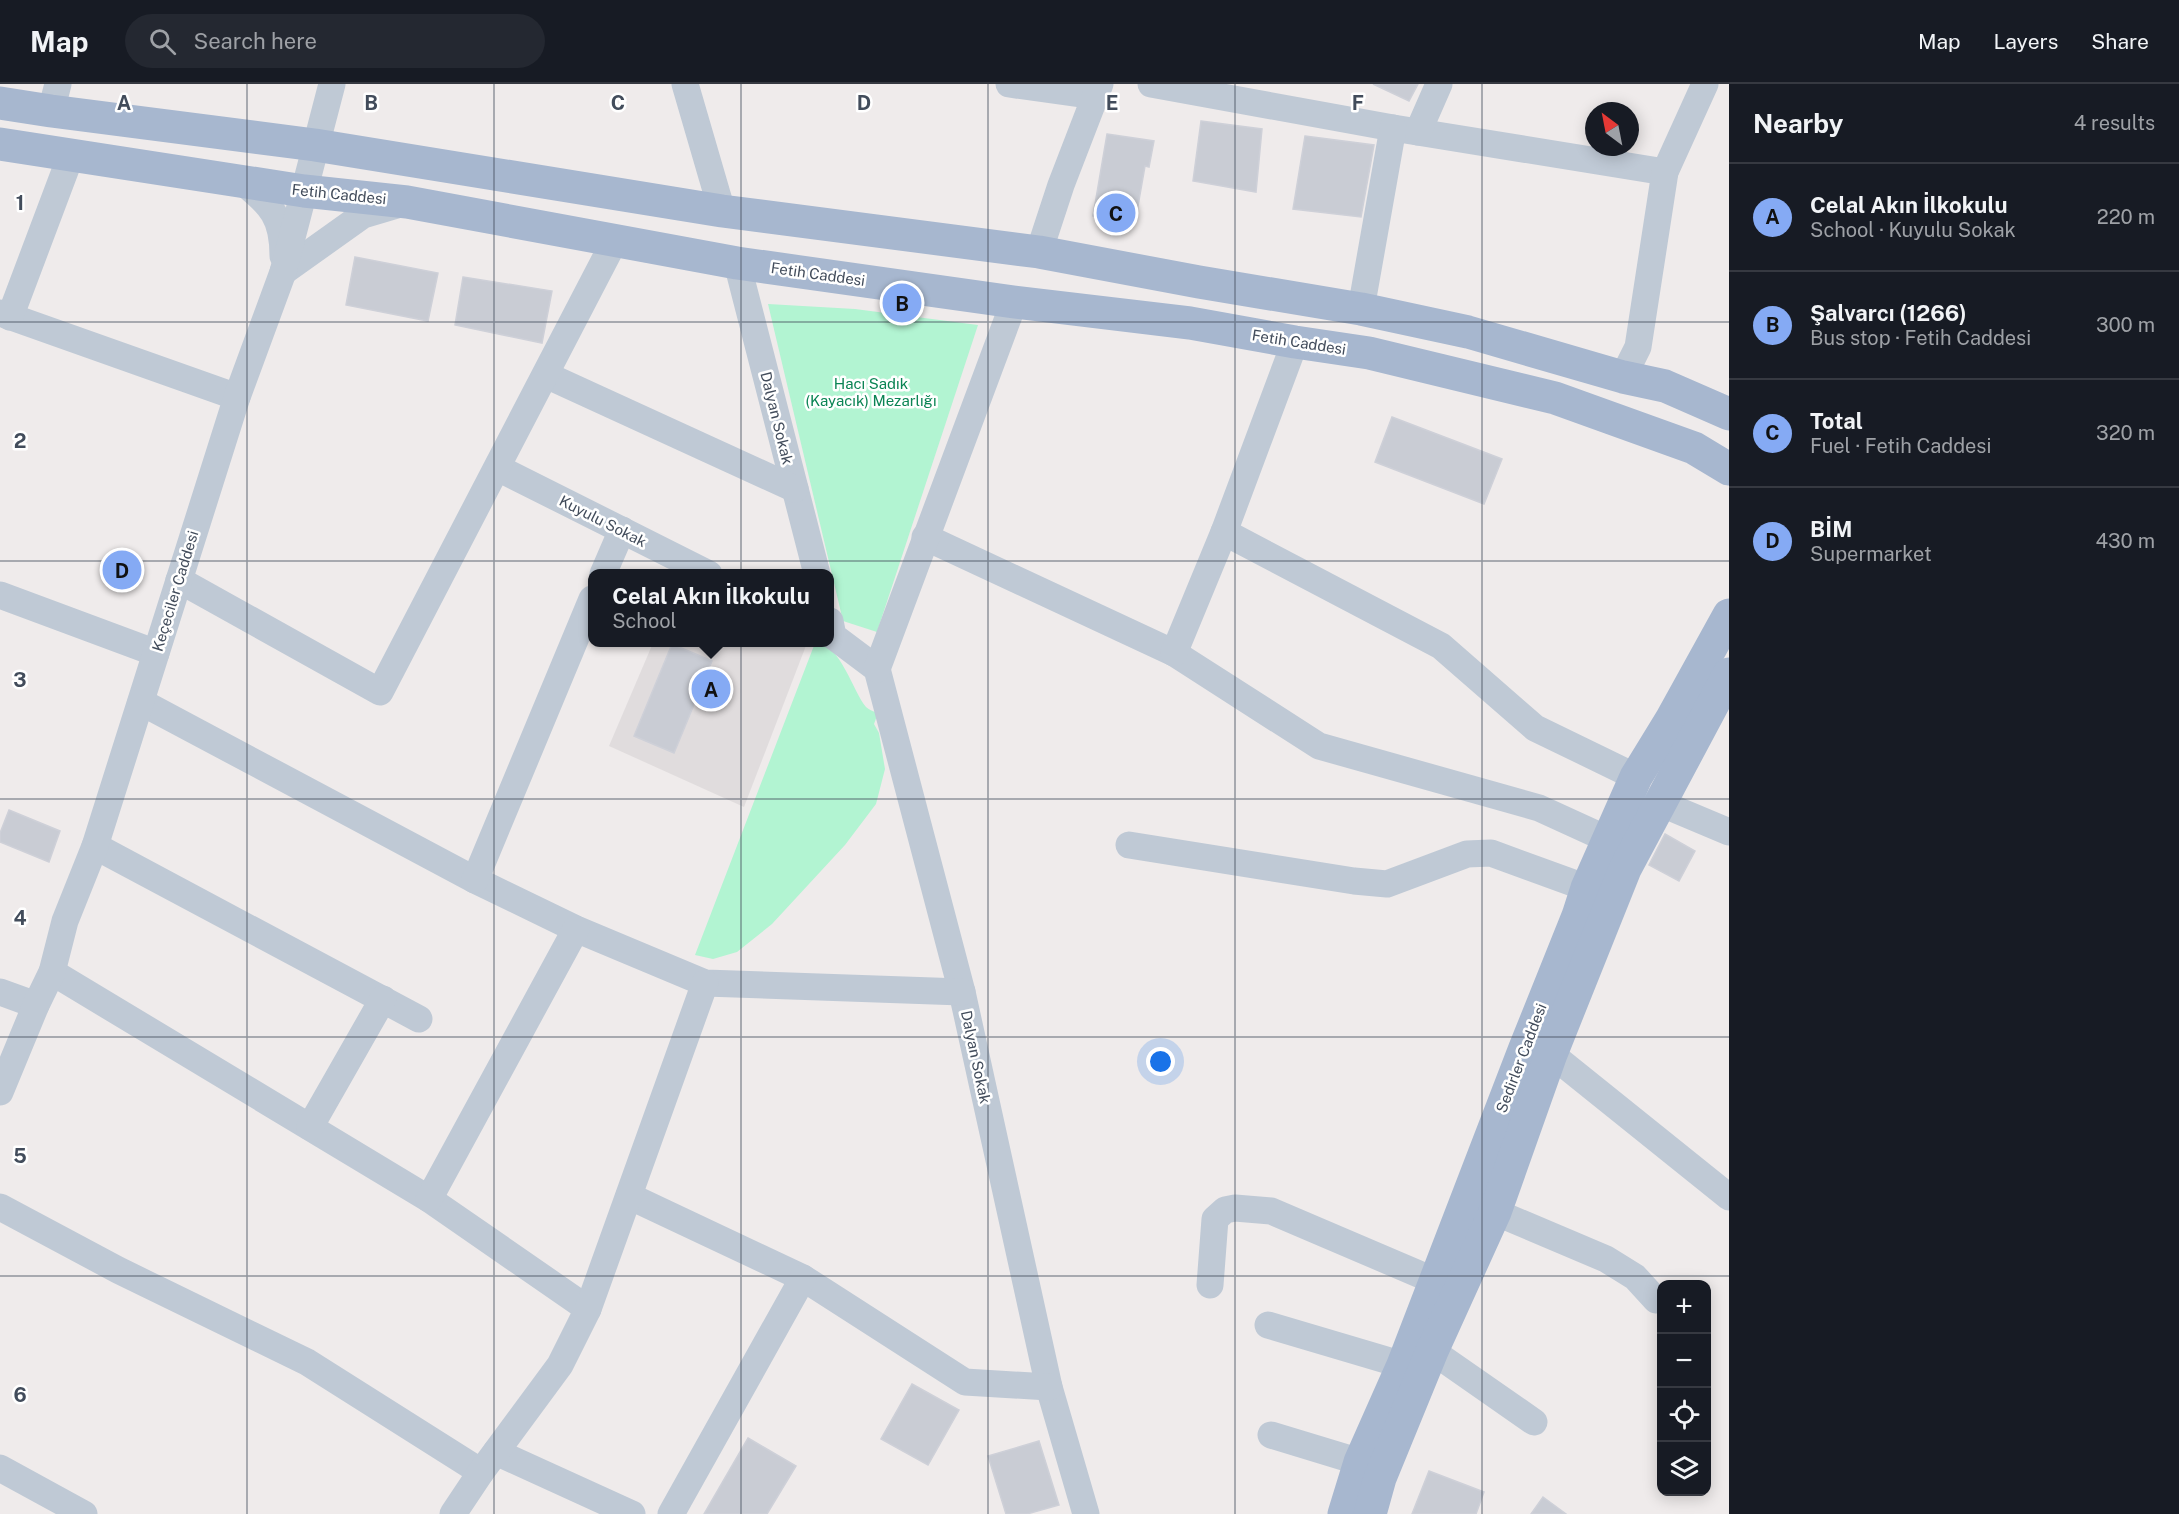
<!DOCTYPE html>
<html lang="en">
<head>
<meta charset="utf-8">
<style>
  body { margin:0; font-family:"Public Sans",sans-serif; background:#242831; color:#f1f3f6 }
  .controls { position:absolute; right:18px; bottom:18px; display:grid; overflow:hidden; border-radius:12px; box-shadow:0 3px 15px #0003 }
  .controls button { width:54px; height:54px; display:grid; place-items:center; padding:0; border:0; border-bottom:2px solid #363941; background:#171b24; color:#f1f3f6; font:30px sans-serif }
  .compass { position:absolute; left:1585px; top:18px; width:54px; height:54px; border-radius:50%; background:#171b24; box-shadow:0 3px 15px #0003; rotate:328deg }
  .you { position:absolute; left:1161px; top:978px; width:21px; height:21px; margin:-15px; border:4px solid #fff; border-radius:50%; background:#1a73e8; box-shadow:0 0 0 9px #1a73e833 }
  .badge { display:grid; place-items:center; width:39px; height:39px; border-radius:50%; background:#85aaf4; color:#111; font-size:20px; font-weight:700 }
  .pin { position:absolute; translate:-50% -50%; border:3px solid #fff; box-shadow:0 2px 6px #0006 }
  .popup { position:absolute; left:588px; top:485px; width:246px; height:78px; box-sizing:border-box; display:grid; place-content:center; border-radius:12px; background:#171b24; filter:drop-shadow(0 2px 4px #0005); font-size:20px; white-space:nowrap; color:#9ea1a6 }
  .popup b { font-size:22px; color:#f1f3f6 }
  .popup::after { content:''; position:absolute; left:50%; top:100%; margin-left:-12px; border:12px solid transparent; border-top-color:#171b24 }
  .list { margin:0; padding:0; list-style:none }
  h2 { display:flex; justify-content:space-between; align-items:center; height:78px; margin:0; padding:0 24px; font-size:26px }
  h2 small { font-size:20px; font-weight:400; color:#9ea1a6 }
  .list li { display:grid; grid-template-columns:39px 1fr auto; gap:18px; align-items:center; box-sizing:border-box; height:108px; padding:0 24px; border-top:2px solid #363941 }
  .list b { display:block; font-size:22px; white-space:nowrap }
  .list p { margin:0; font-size:20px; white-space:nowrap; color:#9ea1a6 }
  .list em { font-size:20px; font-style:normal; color:#9ea1a6 }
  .icon { flex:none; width:33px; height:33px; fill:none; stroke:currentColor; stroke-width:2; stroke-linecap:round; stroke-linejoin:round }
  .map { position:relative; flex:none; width:1729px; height:1430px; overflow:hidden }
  header { display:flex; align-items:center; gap:36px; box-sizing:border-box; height:84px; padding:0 30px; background:#171b24; border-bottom:2px solid #363941 }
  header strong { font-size:28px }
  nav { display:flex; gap:33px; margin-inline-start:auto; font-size:21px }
  .search { width:420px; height:54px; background:#242831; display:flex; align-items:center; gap:15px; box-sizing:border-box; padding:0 21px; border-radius:33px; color:#9ea1a6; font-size:22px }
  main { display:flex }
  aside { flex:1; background:#171b24 }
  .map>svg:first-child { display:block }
  .education { fill:#e0dcdd }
  .green { fill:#b2f4d2 }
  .building { fill:#c9ccd4; stroke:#ced0d8; stroke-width:1.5 }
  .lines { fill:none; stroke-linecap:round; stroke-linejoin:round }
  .minor { stroke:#bfc9d5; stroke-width:27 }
  .major { stroke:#a7b7cf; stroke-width:33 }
  .grid { fill:none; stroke:#424c5b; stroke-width:1.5; stroke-opacity:0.55 }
  .labels { text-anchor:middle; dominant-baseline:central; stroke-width:5; stroke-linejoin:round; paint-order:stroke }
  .street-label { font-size:15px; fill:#424c5b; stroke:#fff }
  .park-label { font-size:15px; fill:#0b8454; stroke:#fff }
  .grid-label { font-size:20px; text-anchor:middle; font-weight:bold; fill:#424c5b; stroke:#fff; stroke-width:5; stroke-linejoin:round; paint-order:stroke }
</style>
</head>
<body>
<header>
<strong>Map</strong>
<div class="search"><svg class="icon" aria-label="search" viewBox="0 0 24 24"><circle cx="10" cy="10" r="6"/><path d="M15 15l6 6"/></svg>Search here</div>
<nav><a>Map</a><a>Layers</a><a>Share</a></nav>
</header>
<main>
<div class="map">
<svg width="1729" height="1430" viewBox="0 0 1729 1430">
  <rect width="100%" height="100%" fill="#efebeb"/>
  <polygon class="education" points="653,559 807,559 744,723 609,662"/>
  <g class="green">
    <polygon points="768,220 855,225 978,241 877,548 843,537"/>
    <path d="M815,559C840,558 853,608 866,623C869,626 875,628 878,629L874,640L879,649L885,685L876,720L845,761L772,840L737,868L713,875L695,871Z"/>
  </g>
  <g class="building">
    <polygon points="1373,0 1418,0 1409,17"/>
    <polygon points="1201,37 1262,45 1256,108 1193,97"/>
    <polygon points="1107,50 1154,57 1149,83 1145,82 1135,139 1093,132"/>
    <polygon points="1305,52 1374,61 1361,133 1293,125"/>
    <polygon points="355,173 438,189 428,237 346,221"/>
    <polygon points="463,193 552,207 542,259 455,241"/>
    <polygon points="1392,333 1502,375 1484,420 1375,378"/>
    <polygon points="672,560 712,577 674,669 634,652"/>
    <polygon points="9,726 60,747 49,778 0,758 0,749"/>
    <polygon points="1665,750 1695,767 1679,797 1649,781"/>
    <polygon points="912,1300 959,1326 928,1381 881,1355"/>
    <polygon points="748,1354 796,1382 767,1430 704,1430"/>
    <polygon points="1039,1357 1059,1421 1027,1430 1006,1430 988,1372"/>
    <polygon points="1429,1387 1484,1408 1476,1430 1412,1430"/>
    <polygon points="1543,1413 1566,1430 1531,1430"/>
  </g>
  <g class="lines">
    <g class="minor">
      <polyline points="685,0 722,127"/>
      <polyline points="1009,0 1095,12"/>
      <polyline points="1151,0 1393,44 1665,88"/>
      <polyline points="51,27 58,0"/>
      <polyline points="1418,48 1439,0"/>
      <path d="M243,98C271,122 283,132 283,172"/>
      <polyline points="1039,168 1061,101 1100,0"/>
      <polyline points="737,179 817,490"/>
      <polyline points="283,188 363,131 400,120"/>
      <polyline points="1361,225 1393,44"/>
      <polyline points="0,229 237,313"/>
      <polyline points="10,233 71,71"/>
      <polyline points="546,291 795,405"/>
      <polyline points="1623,293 1638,263 1665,88 1705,0"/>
      <polyline points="498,384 709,490"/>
      <polyline points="1224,448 1441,562 1535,644 1636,693"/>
      <polyline points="925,453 1174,569 1319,662 1539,724 1609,756"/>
      <polyline points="603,490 622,446"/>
      <polyline points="179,496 380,608 615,156"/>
      <polyline points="0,511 156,569"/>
      <polyline points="830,537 833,552 877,585 962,908 1049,1303 1086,1430"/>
      <polyline points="1174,569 1224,448 1295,258"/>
      <polyline points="877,585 1014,218"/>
      <polyline points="141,618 475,796 576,845 705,899 962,908"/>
      <polyline points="1660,719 1729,748"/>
      <polyline points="1129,761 1354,797 1387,800 1467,770 1491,769 1587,804"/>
      <polyline points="95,762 419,935"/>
      <polyline points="475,796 592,515"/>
      <polyline points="52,888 429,1115 588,1225"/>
      <polyline points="0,908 36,921"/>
      <polyline points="1532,966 1551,970 1729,1113"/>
      <polyline points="0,1008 36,921 52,888 65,837 95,762 237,313 283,188 332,0"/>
      <polyline points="310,1043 383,915"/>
      <polyline points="629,1112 803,1194 965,1298 1049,1303"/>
      <polyline points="429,1115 576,845"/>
      <polyline points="0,1123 118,1186 307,1278 481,1388"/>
      <polyline points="1495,1128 1606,1175 1635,1193 1656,1216"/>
      <polyline points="1210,1201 1215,1135 1225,1126 1235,1124 1271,1127 1435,1197"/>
      <polyline points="1268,1241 1403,1281"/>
      <polyline points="1432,1267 1534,1338"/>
      <polyline points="1271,1351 1360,1378"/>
      <polyline points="496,1368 632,1430"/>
      <polyline points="0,1384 84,1430"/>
      <polyline points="453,1430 481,1388 560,1281 588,1225 705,899"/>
      <polyline points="671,1430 803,1194"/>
    </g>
    <g class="major">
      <polyline points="0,19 51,27 315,61 722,127 1039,168 1199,198 1361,225 1468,248 1623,293 1665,302 1729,330"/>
      <polyline points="0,60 304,107 407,118 737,179 1014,218 1190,239 1295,258 1369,269 1555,314 1694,364 1729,385"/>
      <polyline points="1344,1430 1360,1378 1403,1281 1525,964 1578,832 1587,804 1636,693 1671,636 1729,531"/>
      <polyline points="1370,1430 1380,1394 1432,1267 1495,1128 1551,970 1625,785 1729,590"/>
    </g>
  </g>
  <path class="grid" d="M247,0V1430M494,0V1430M741,0V1430M988,0V1430M1235,0V1430M1482,0V1430M0,238H1729M0,477H1729M0,715H1729M0,953H1729M0,1192H1729"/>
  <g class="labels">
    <g class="street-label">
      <text transform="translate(339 110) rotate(6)">Fetih Caddesi</text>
      <text transform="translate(818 190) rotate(8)">Fetih Caddesi</text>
      <text transform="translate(1299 258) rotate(9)">Fetih Caddesi</text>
      <text transform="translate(777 334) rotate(76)">Dalyan Sokak</text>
      <text transform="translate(603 437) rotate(27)">Kuyulu Sokak</text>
      <text transform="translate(175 507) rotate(-73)">Keçeciler Caddesi</text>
      <text transform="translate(976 973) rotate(78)">Dalyan Sokak</text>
      <text transform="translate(1521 974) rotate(-69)">Sedirler Caddesi</text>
    </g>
    <g class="park-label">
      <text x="871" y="299">Hacı Sadık<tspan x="871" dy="17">(Kayacık) Mezarlığı</tspan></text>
    </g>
  </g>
  <g class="grid-label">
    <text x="124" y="26">A</text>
    <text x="371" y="26">B</text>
    <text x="618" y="26">C</text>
    <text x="864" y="26">D</text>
    <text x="1112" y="26">E</text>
    <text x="1358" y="26">F</text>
    <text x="20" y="126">1</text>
    <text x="20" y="364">2</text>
    <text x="20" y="603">3</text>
    <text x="20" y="841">4</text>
    <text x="20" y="1079">5</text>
    <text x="20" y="1318">6</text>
  </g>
</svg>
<div class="controls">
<button>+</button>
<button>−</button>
<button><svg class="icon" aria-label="locate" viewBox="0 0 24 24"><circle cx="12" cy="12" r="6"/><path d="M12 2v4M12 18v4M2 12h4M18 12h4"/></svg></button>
<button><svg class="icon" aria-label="layers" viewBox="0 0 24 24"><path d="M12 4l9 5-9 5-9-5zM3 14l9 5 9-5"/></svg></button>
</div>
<svg class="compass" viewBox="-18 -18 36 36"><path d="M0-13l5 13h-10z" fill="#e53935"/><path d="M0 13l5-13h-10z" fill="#9ea1a6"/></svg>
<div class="you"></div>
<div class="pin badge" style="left:711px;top:605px">A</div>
<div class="popup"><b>Celal Akın İlkokulu</b>School</div>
<div class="pin badge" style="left:902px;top:219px">B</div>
<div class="pin badge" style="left:1116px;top:129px">C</div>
<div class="pin badge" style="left:122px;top:486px">D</div>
</div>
<aside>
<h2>Nearby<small>4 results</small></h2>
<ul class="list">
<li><span class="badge">A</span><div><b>Celal Akın İlkokulu</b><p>School · Kuyulu Sokak</p></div><em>220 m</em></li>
<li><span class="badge">B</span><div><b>Şalvarcı (1266)</b><p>Bus stop · Fetih Caddesi</p></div><em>300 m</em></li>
<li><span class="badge">C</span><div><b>Total</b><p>Fuel · Fetih Caddesi</p></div><em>320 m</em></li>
<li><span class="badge">D</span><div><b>BİM</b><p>Supermarket</p></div><em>430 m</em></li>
</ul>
</aside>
</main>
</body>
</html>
